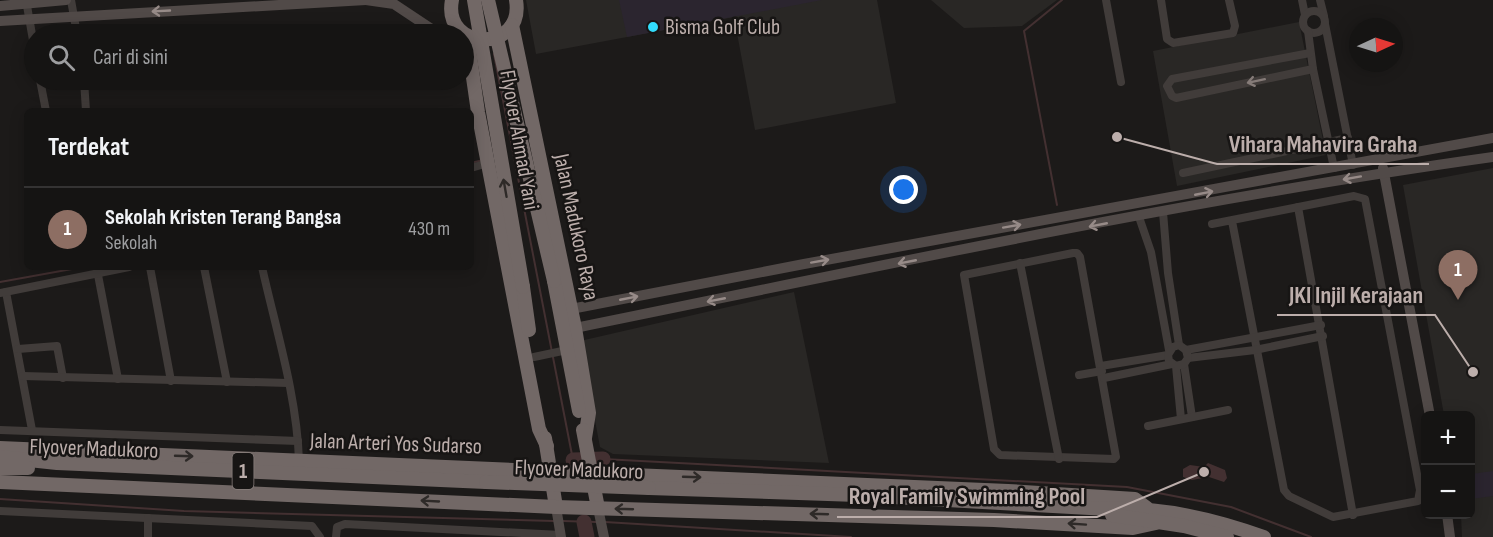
<!DOCTYPE html>
<html lang="id">
<head>
<meta charset="utf-8">
<style>
  body { margin:0; font-family:"Sofia Sans Condensed",sans-serif; background:#1e1d1c; color:#f1f3f6 }
  .controls { position:absolute; right:18px; bottom:18px; display:grid; overflow:hidden; border-radius:9px; box-shadow:0 3px 15px #0003 }
  .controls button { width:54px; height:54px; display:grid; place-items:center; padding:0; border:0; border-bottom:2px solid #343333; background:#151413; color:#f1f3f6; font:30px sans-serif }
  .compass { position:absolute; left:1349px; top:18px; width:54px; height:54px; border-radius:50%; background:#151413; box-shadow:0 3px 15px #0003; rotate:86deg }
  .you { position:absolute; left:904px; top:190px; width:21px; height:21px; margin:-15px; border:4px solid #fff; border-radius:50%; background:#1a73e8; box-shadow:0 0 0 9px #1a73e833 }
  .badge { display:grid; place-items:center; width:39px; height:39px; border-radius:50%; background:#32dcfb; color:#fff; font-size:20px; font-weight:700 }
  .pin { position:absolute; translate:-50% -50px; filter:drop-shadow(0 2px 3px #0008) }
  .pin::after { content:''; position:absolute; top:32px; width:21px; height:18px; background:inherit; clip-path:polygon(0 0,100% 0,50% 100%) }
  .list { margin:0; padding:0; list-style:none }
  h2 { display:flex; justify-content:space-between; align-items:center; height:78px; margin:0; padding:0 24px; font-size:26px }
  h2 small { font-size:20px; font-weight:400; color:#9d9ea0 }
  .list li { display:grid; grid-template-columns:39px 1fr auto; gap:18px; align-items:center; box-sizing:border-box; height:84px; padding:0 24px; border-top:2px solid #343333 }
  .list b { display:block; font-size:22px; white-space:nowrap }
  .list p { margin:0; font-size:20px; white-space:nowrap; color:#9d9ea0 }
  .list em { font-size:20px; font-style:normal; color:#9d9ea0 }
  .icon { flex:none; width:33px; height:33px; fill:none; stroke:currentColor; stroke-width:2; stroke-linecap:round; stroke-linejoin:round }
  .map { position:relative; flex:none; width:1493px; height:537px; overflow:hidden }
  .search { position:absolute; background:#151413; box-shadow:0 3px 15px #0003; left:24px; top:24px; width:450px; height:66px; display:flex; align-items:center; gap:15px; box-sizing:border-box; padding:0 21px; border-radius:33px; color:#9d9ea0; font-size:22px }
  .panel { position:absolute; background:#151413; box-shadow:0 3px 15px #0003; left:24px; top:108px; width:450px; height:162px; border-radius:9px }
  .map>svg:first-child { display:block }
  .built { fill:#292725 }
  .green { fill:#2b252f }
  .water { fill:#433031 }
  .lines { fill:none; stroke-linecap:round; stroke-linejoin:round }
  .stream { stroke:#433031; stroke-width:2 }
  .river { stroke:#433031; stroke-width:15 }
  .street { stroke:#413c3a; stroke-width:8 }
  .secondary { stroke:#514a48; stroke-width:10 }
  .highway { stroke:#726866; stroke-width:14 }
  .highway-bridge { stroke:#726866; stroke-width:14 }
  .oneway { stroke:#978b88 }
  .oneway2 { stroke:#857b78 }
  .oneway3 { stroke:#2e2a28 }
  .poi-dot { fill:#32dcfb; stroke:#171514; stroke-width:2 }
  .labels { text-anchor:middle; dominant-baseline:central; stroke-width:5; stroke-linejoin:round; paint-order:stroke }
  .shield { fill:#171514; stroke:#8a807e; stroke-width:1.5 }
  .shield-label { font-size:21px; font-weight:bold; fill:#bcaeab }
  .poi-label { font-size:22px; fill:#bcaeab; stroke:#171514; text-anchor:start }
  .street-label { font-size:22px; fill:#bcaeab; stroke:#171514 }
  .leader { fill:none; stroke:#bcaeab; stroke-width:2 }
  .callout-dot { fill:#bcaeab; stroke:#171514; stroke-width:2 }
  .callout-label { font-size:24px; text-anchor:middle; font-weight:bold; fill:#bcaeab; stroke:#171514; stroke-width:5; stroke-linejoin:round; paint-order:stroke }
</style>
</head>
<body>
<div class="map">
<svg width="1493" height="537" viewBox="0 0 1493 537">
  <rect width="100%" height="100%" fill="#1c1a19"/>
  <g class="built">
    <polygon points="526,0 877,0 896,103 755,130 734,17 536,54"/>
    <polygon points="931,0 1057,0 1022,26 964,28"/>
    <polygon points="1299,22 1326,155 1177,186 1153,51"/>
    <polygon points="1493,168 1493,537 1462,537 1461,515 1470,514 1470,416 1444,415 1403,185"/>
    <polygon points="794,292 829,463 613,454 600,447 580,341"/>
  </g>
  <g class="green">
    <polygon points="619,0 822,0 627,37"/>
    <polygon points="1493,471 1493,496 1471,499 1471,474"/>
  </g>
  <polygon class="water" points="1208,463 1225,470 1227,478 1224,482 1209,477 1192,480 1183,477 1183,469 1190,465 1204,467"/>
  <g class="lines">
    <g class="stream">
      <polyline points="494,54 573,460"/>
      <polyline points="471,163 483,160"/>
      <polyline points="1057,205 1024,31 1062,0"/>
      <polyline points="0,282 83,267"/>
      <polyline points="603,459 1127,487 1231,507 1311,537"/>
      <polyline points="0,499 184,511 554,521"/>
      <polyline points="563,521 596,522"/>
      <polyline points="605,522 851,537"/>
    </g>
    <g class="river">
      <polyline points="573,460 603,459"/>
      <polyline points="584,522 587,537"/>
    </g>
    <g class="street">
      <polyline points="26,0 34,46"/>
      <polyline points="71,0 77,34"/>
      <polyline points="1106,0 1121,82"/>
      <polyline points="1161,0 1167,39 1173,43 1233,33 1235,26 1229,0"/>
      <polyline points="1302,0 1305,15"/>
      <polyline points="1320,0 1324,16"/>
      <circle cx="1314" cy="22" r="11"/>
      <polyline points="1325,24 1353,165"/>
      <polyline points="1308,31 1313,69 1334,168"/>
      <polyline points="1310,53 1172,79 1167,86 1172,96 1176,98 1313,69"/>
      <polyline points="40,80 46,111"/>
      <polyline points="84,80 86,111"/>
      <polyline points="471,168 488,163"/>
      <polyline points="1183,173 1348,138"/>
      <polyline points="1298,207 1353,515"/>
      <polyline points="1163,212 1168,273 1179,345"/>
      <polyline points="1139,217 1151,252 1169,350"/>
      <polyline points="1212,224 1354,196 1365,199 1420,490 1418,501 1333,517 1289,496 1284,490 1232,221"/>
      <polygon points="1073,253 1077,253 1080,257 1116,457 1114,459 1000,455 994,449 964,275"/>
      <polyline points="1020,263 1059,459"/>
      <polyline points="150,267 171,381"/>
      <polyline points="204,267 227,382"/>
      <path d="M262,267C276,330 297,396 299,461"/>
      <polyline points="98,275 118,379"/>
      <polyline points="6,292 32,430"/>
      <polyline points="0,293 129,267"/>
      <polyline points="18,349 57,346 63,378"/>
      <polyline points="1186,350 1321,325"/>
      <polyline points="534,357 567,350"/>
      <polyline points="1188,358 1255,350 1323,336"/>
      <polyline points="1184,364 1192,417"/>
      <polyline points="1101,366 1168,355"/>
      <polyline points="1176,366 1184,364 1188,358 1186,350 1179,345 1173,347 1168,355 1169,361 1176,366 1181,419"/>
      <polyline points="1079,375 1102,371"/>
      <polyline points="23,376 288,383"/>
      <polyline points="1104,378 1172,364"/>
      <polyline points="1148,426 1228,410"/>
      <polyline points="0,430 298,441"/>
      <polyline points="0,511 312,526 320,537"/>
      <polyline points="148,518 148,537"/>
      <polyline points="336,537 337,527 345,524 561,535"/>
    </g>
    <g class="secondary">
      <polyline points="366,0 394,4 439,34"/>
      <polyline points="0,6 66,0"/>
      <polyline points="0,21 366,0"/>
      <polyline points="1383,168 1430,416"/>
      <polyline points="571,309 804,264 1493,138"/>
      <path d="M575,328C880,266 1185,200 1493,157"/>
      <polyline points="556,507 561,537"/>
      <polyline points="598,508 604,537"/>
      <polyline points="1447,514 1450,537"/>
    </g>
    <g class="highway">
      <path d="M452,0C442,52 525,53 516,0"/>
      <polyline points="512,25 575,328 589,413 585,438"/>
      <polyline points="467,36 478,112 539,429 547,446"/>
      <polyline points="554,281 579,411"/>
      <polyline points="523,287 529,330"/>
      <polyline points="583,430 598,508"/>
      <polyline points="545,438 556,507"/>
      <polyline points="0,448 1008,491 1135,499 1147,508"/>
      <polyline points="0,457 57,463 486,482"/>
      <polyline points="0,468 28,468"/>
      <polyline points="0,482 556,507 994,520 1133,528 1156,523"/>
      <path d="M649,488L857,495L1108,509C1163,507 1213,519 1264,537"/>
      <polyline points="1112,515 1184,526 1227,537"/>
    </g>
    <g class="highway-bridge">
      <polyline points="474,0 523,287"/>
      <polyline points="488,0 554,281"/>
      <polyline points="486,482 649,488"/>
    </g>
  </g>
  <defs><path id="oneway-shaft" d="M-6 0H5M1.5-3L5.5 0L1.5 3" fill="none" stroke-width="1.6" stroke-linecap="round" stroke-linejoin="round" transform="scale(1.5)"/></defs>
  <g class="oneway">
    <use href="#oneway-shaft" transform="translate(161 11) rotate(177)"/>
    <use href="#oneway-shaft" transform="translate(1352 178) rotate(170)"/>
    <use href="#oneway-shaft" transform="translate(1204 193) rotate(-11)"/>
    <use href="#oneway-shaft" transform="translate(1098 225) rotate(169)"/>
    <use href="#oneway-shaft" transform="translate(1012 226) rotate(-10)"/>
    <use href="#oneway-shaft" transform="translate(820 261) rotate(-10)"/>
    <use href="#oneway-shaft" transform="translate(907 262) rotate(169)"/>
    <use href="#oneway-shaft" transform="translate(629 298) rotate(-11)"/>
    <use href="#oneway-shaft" transform="translate(716 300) rotate(169)"/>
  </g>
  <use class="oneway2" href="#oneway-shaft" transform="translate(1256 81) rotate(168)"/>
  <g class="oneway3">
    <use href="#oneway-shaft" transform="translate(505 188) rotate(-100)"/>
    <use href="#oneway-shaft" transform="translate(184 456) rotate(2)"/>
    <use href="#oneway-shaft" transform="translate(692 477) rotate(2)"/>
    <use href="#oneway-shaft" transform="translate(430 501) rotate(-177)"/>
    <use href="#oneway-shaft" transform="translate(624 509) rotate(-178)"/>
    <use href="#oneway-shaft" transform="translate(819 514) rotate(-178)"/>
    <use href="#oneway-shaft" transform="translate(1077 524) rotate(-176)"/>
  </g>
  <circle class="poi-dot" cx="653" cy="27" r="6"/>
  <g class="labels">
    <rect class="shield" x="232.5" y="453" width="21" height="36" rx="4.5"/>
    <g class="shield-label">
      <text x="243" y="471">1</text>
    </g>
    <g class="poi-label">
      <text x="665" y="27">Bisma Golf Club</text>
    </g>
    <g class="street-label">
      <text transform="translate(519 140) rotate(80)">Flyover Ahmad Yani</text>
      <text transform="translate(576 227) rotate(78)">Jalan Madukoro Raya</text>
      <text transform="translate(396 444) rotate(2)">Jalan Arteri Yos Sudarso</text>
      <text transform="translate(94 449) rotate(2)">Flyover Madukoro</text>
      <text transform="translate(579 470) rotate(2)">Flyover Madukoro</text>
    </g>
  </g>
  <path class="leader" d="M1117 137L1217 164H1429M1473 372L1435 315H1277M1204 472L1097 517H837"/>
  <g class="callout-dot">
    <circle cx="1117" cy="137" r="6"/>
    <circle cx="1473" cy="372" r="6"/>
    <circle cx="1204" cy="472" r="6"/>
  </g>
  <g class="callout-label">
    <text x="1323" y="152">Vihara Mahavira Graha</text>
    <text x="1356" y="303">JKI Injil Kerajaan</text>
    <text x="967" y="504">Royal Family Swimming Pool</text>
  </g>
</svg>
<div class="controls">
<button>+</button>
<button>−</button>
</div>
<svg class="compass" viewBox="-18 -18 36 36"><path d="M0-13l5 13h-10z" fill="#e53935"/><path d="M0 13l5-13h-10z" fill="#9d9ea0"/></svg>
<div class="you"></div>
<div class="pin badge" style="left:1458px;top:300px;background:#8d6e63">1</div>
<div class="search"><svg class="icon" aria-label="search" viewBox="0 0 24 24"><circle cx="10" cy="10" r="6"/><path d="M15 15l6 6"/></svg>Cari di sini</div>
<section class="panel">
<h2>Terdekat<small></small></h2>
<ul class="list">
<li><span class="badge" style="background:#8d6e63">1</span><div><b>Sekolah Kristen Terang Bangsa</b><p>Sekolah</p></div><em>430 m</em></li>
</ul>
</section>
</div>
</body>
</html>
